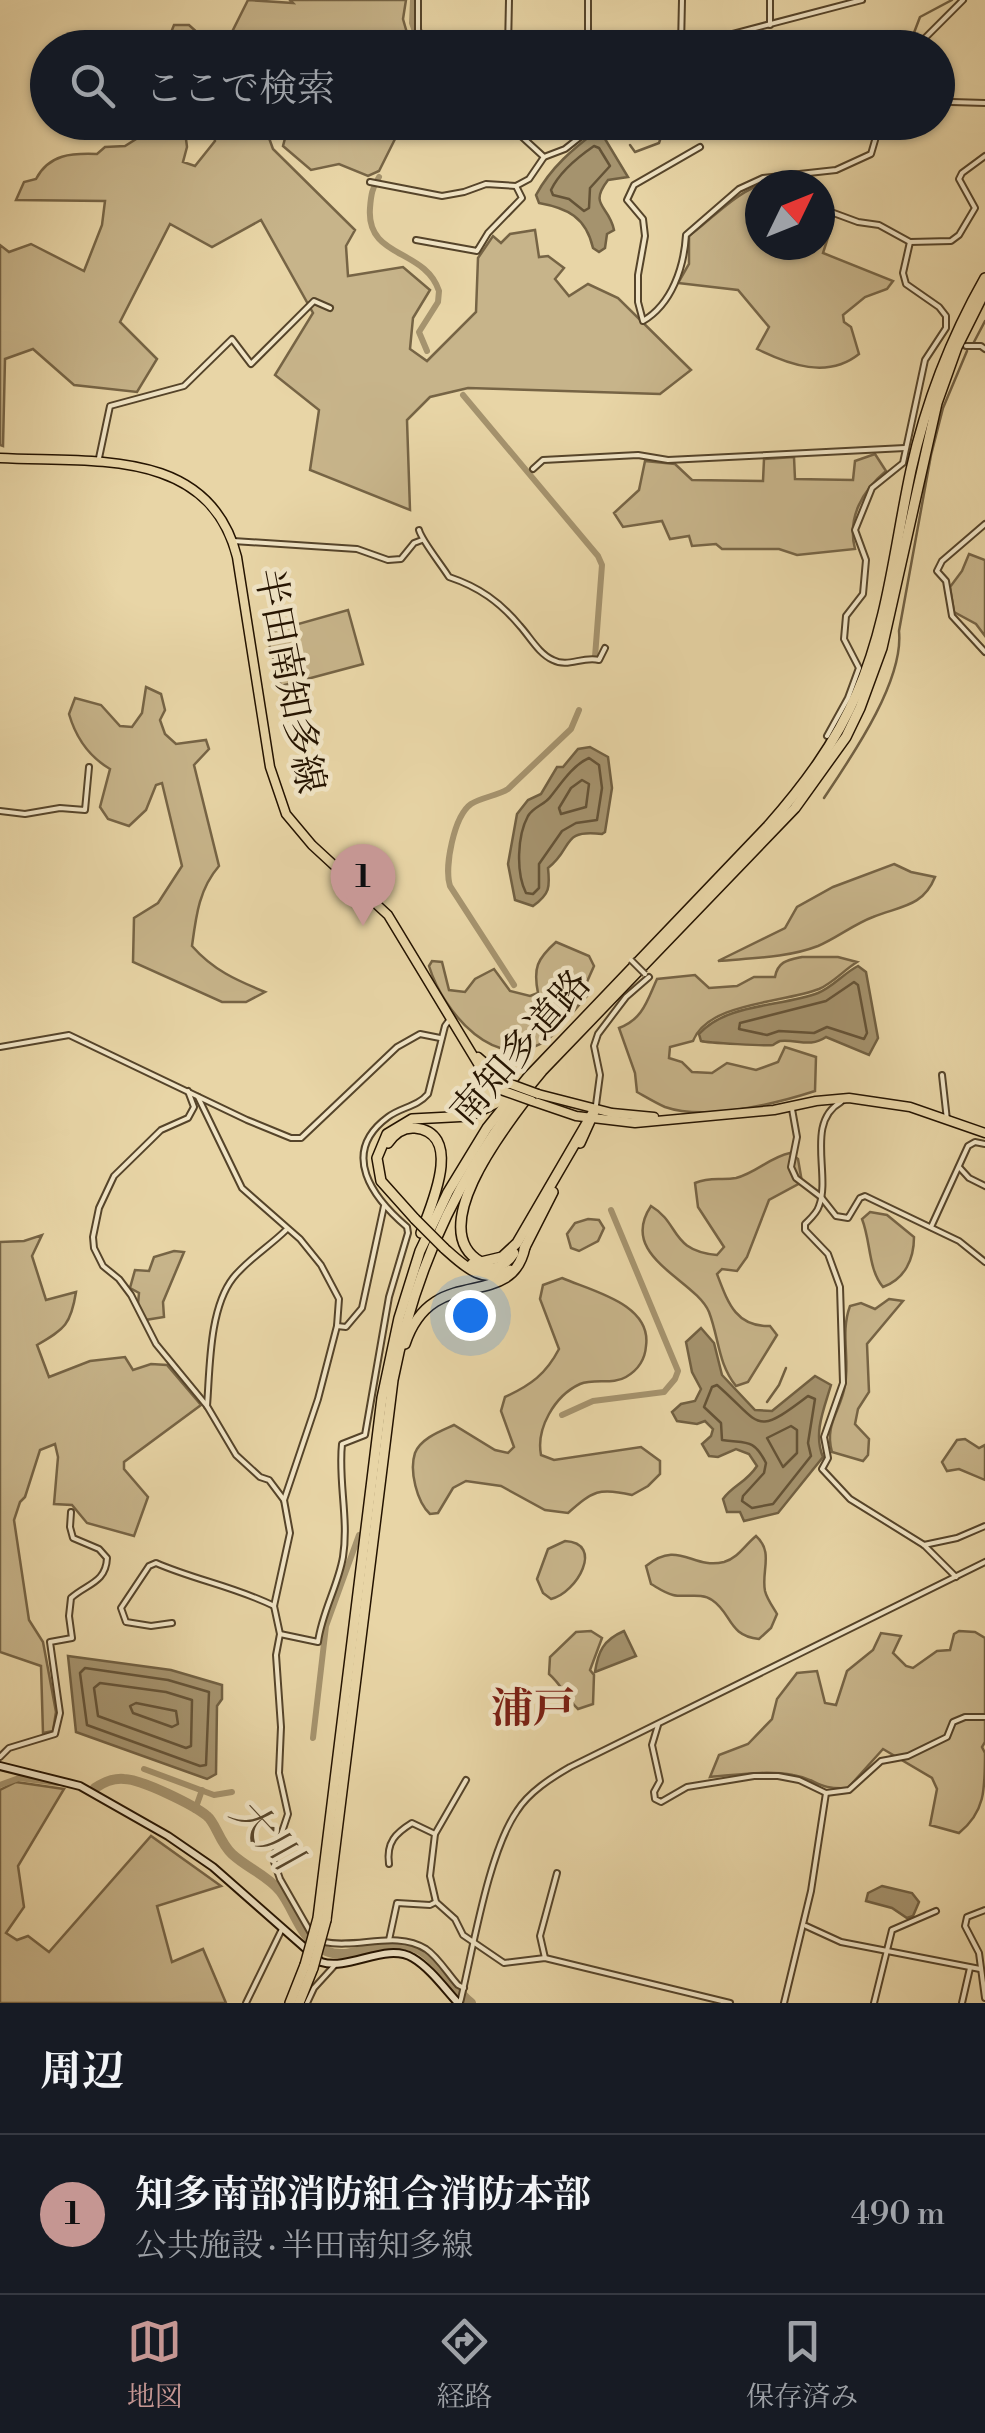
<!DOCTYPE html>
<html lang="ja">
<head>
<meta charset="utf-8">
<style>
  body { margin:0; font-family:"Libre Bodoni","Noto Serif JP",serif; background:#20242c; color:#f1f3f6 }
  .compass { position:absolute; left:745px; top:170px; width:90px; height:90px; border-radius:50%; background:#171b24; box-shadow:0 2px 8px #0004; rotate:47deg }
  .you { position:absolute; left:470px; top:1315px; width:35px; height:35px; margin:-25px; border:8px solid #fff; border-radius:50%; background:#1a73e8; box-shadow:0 0 0 15px #1a73e833 }
  .badge { display:grid; place-items:center; width:65px; height:65px; border-radius:50%; background:#c59692; color:#111; font-size:32px; font-weight:700 }
  .pin { position:absolute; translate:-50% -82px; filter:drop-shadow(0 2px 5px #0008) }
  .pin::after { content:''; position:absolute; top:52px; width:35px; height:30px; background:inherit; clip-path:polygon(0 0,100% 0,50% 100%) }
  .list { margin:0; padding:0; list-style:none }
  h2 { display:flex; justify-content:space-between; align-items:center; height:130px; margin:0; padding:0 40px; font-size:42px }
  h2 small { font-size:32px; font-weight:400; color:#9ea1a6 }
  .list li { display:grid; grid-template-columns:65px 1fr auto; gap:30px; align-items:center; box-sizing:border-box; height:160px; padding:0 40px; border-top:2px solid #363941 }
  .list b { display:block; font-size:38px; white-space:nowrap }
  .list p { margin:0; font-size:32px; white-space:nowrap; color:#9ea1a6 }
  .list em { font-size:32px; font-style:normal; color:#9ea1a6 }
  .icon { flex:none; width:55px; height:55px; fill:none; stroke:currentColor; stroke-width:2; stroke-linecap:round; stroke-linejoin:round }
  .map { position:relative; flex:none; width:985px; height:2003px; overflow:hidden }
  .search { position:absolute; background:#171b24; box-shadow:0 2px 8px #0004; left:30px; right:30px; top:30px; height:110px; display:flex; align-items:center; gap:25px; box-sizing:border-box; padding:0 35px; border-radius:55px; color:#9ea1a6; font-size:38px }
  .sheet { height:290px; background:#171b24 }
  nav { display:flex; justify-content:space-around; align-items:center; box-sizing:border-box; height:140px; border-top:2px solid #363941; background:#171b24; font-size:28px; color:#9ea1a6 }
  nav a { display:grid; justify-items:center; gap:5px }
  nav .on { color:#c59692 }
  .map>svg:first-child { display:block }
  .green { fill:#c7b48a; stroke:#766445; stroke-width:2.5 }
  .water { fill:#a5936e; stroke:#716042; stroke-width:2.5 }
  .lines { fill:none; stroke-linecap:round; stroke-linejoin:round }
  .shore { stroke:#645337; stroke-width:2.5 }
  .stream { stroke:#716042; stroke-width:2.5 }
  .canal { stroke:#a5936e; stroke-width:6 }
  .river { stroke:#a5936e; stroke-width:10 }
  .street-casing { stroke:#55442a; stroke-width:8 }
  .secondary-casing { stroke:#241300; stroke-width:10 }
  .primary-casing { stroke:#241300; stroke-width:11 }
  .highway-casing { stroke:#241300; stroke-width:12 }
  .street { stroke:#f0e4c5; stroke-width:4 }
  .secondary { stroke:#f0e4c5; stroke-width:6 }
  .primary { stroke:#e8d5a6; stroke-width:8 }
  .highway { stroke:#e8d5a6; stroke-width:9 }
  .street-bridge-casing { stroke:#55442a; stroke-width:8; stroke-linecap:butt }
  .primary-bridge-casing { stroke:#241300; stroke-width:11; stroke-linecap:butt }
  .highway-bridge-casing { stroke:#241300; stroke-width:12; stroke-linecap:butt }
  .street-bridge { stroke:#f0e4c5; stroke-width:4 }
  .primary-bridge { stroke:#e8d5a6; stroke-width:8 }
  .highway-bridge { stroke:#e8d5a6; stroke-width:9 }
  .labels { text-anchor:middle; dominant-baseline:central; stroke-width:9; stroke-linejoin:round; paint-order:stroke }
  .street-label { font-size:38px; fill:#241300; stroke:#f0e4c5 }
  .water-label { font-size:40px; font-style:italic; fill:#58462c; stroke:#f0e4c5 }
  .quarter-label { font-size:42px; font-weight:bold; fill:#7a1f14; stroke:#f0e4c5 }
</style>
</head>
<body>
<div class="map">
<svg width="985" height="2003" viewBox="0 0 985 2003">
  <rect width="100%" height="100%" fill="#e8d5a6"/>
  <filter id="stains"><feTurbulence type="fractalNoise" baseFrequency=".002" numOctaves="4"/><feColorMatrix values="0 0 0 0 .2 0 0 0 0 .09 0 0 0 0 .02 0 0 0 .5 -.17"/></filter>
  <radialGradient id="worn" r=".72"><stop offset=".6" stop-color="#630" stop-opacity="0"/><stop offset="1" stop-color="#630" stop-opacity=".3"/></radialGradient>
  <g class="green">
    <polygon points="248,0 293,3 290,0 406,0 403,19 411,47 236,48 229,38"/>
    <polygon points="174,25 189,25 199,34 198,47 131,47 134,43 166,45"/>
    <path d="M155,123H184L187,147L183,162L195,166L215,141L210,123H231L239,132L265,127L273,149L355,230L346,246L348,276L403,267L430,290L413,318L410,349L427,361L476,312L478,258L493,236L501,243L510,234L535,230L539,257L548,256L564,268L555,279L569,296L588,284L618,298L691,370L660,394L468,388L430,397L407,420L410,510L310,470L319,410L275,375L313,313L261,220L212,247L170,224L120,322L157,359L137,392L74,385L33,349L5,359L3,446L0,445V245L9,252L31,244L84,271L102,225L105,201L16,200L24,182L36,179C49,154 72,153 97,154L105,147L125,146L155,127Z"/>
    <path d="M325,123V122L403,123L379,171L368,176L339,164L311,170L283,146L288,127C304,135 312,135 325,123Z"/>
    <path d="M786,180L788,185H760V245H820V219L831,228L823,253L893,281L887,289L865,297L843,315L844,322L851,327L859,354C828,379 789,365 757,349L769,327L738,290L678,283L689,264V236C721,212 744,181 786,180Z"/>
    <path d="M875,454L886,471C862,491 847,518 855,549L797,555L779,549H722L716,544L692,546L689,536L670,539L662,521L623,527L614,513L639,490L645,461L675,464L692,480L763,481L764,459L794,457L795,479L853,480L855,461Z"/>
    <polygon points="969,554 985,560 985,636 976,624 954,612 950,587 962,571"/>
    <polygon points="348,610 363,664 281,686 266,633"/>
    <path d="M146,687L161,694L165,710L160,720L165,734L176,744L206,740L209,749L194,765L219,866C199,889 196,916 192,946C213,970 236,980 265,992L246,1002H222L133,962L134,918L158,903L182,866L162,783L156,785L146,810L129,826L108,819L100,807L110,769C88,756 76,738 69,714L75,698L101,705L120,726L132,727L142,713Z"/>
    <path d="M894,864L911,872L935,877C923,907 900,906 873,917C854,924 837,938 818,946C787,958 751,958 718,961L785,928L797,907L833,887Z"/>
    <path d="M556,942L589,956L594,966L586,984L590,993C575,1007 564,1027 548,1039C497,1077 443,1012 429,966L432,961L442,962L449,990L465,992L475,979L494,969L510,991L530,996L538,993C533,968 537,959 556,942Z"/>
    <path d="M802,957H838L857,962C844,970 833,983 819,989C784,1003 708,1002 693,1041L670,1047L669,1058L682,1062L692,1072L712,1073L727,1063L756,1070L778,1062L785,1047L816,1057L815,1091C775,1104 705,1121 665,1107C656,1103 646,1097 637,1092L635,1073L619,1028C643,1019 647,1001 657,979L695,975L709,988L737,986L754,977H775C778,961 788,960 802,957Z"/>
    <path d="M790,1153L798,1159L802,1182L769,1200L747,1257L737,1271L722,1269L717,1274C728,1303 736,1327 770,1326L777,1335L748,1382L736,1386C718,1364 719,1338 709,1312C695,1279 617,1257 651,1206C681,1224 669,1250 717,1255L724,1247L698,1207L695,1183C712,1176 721,1181 736,1178C756,1173 770,1157 790,1153Z"/>
    <path d="M870,1212L887,1215L914,1237C914,1259 905,1279 883,1287C868,1269 871,1242 862,1219Z"/>
    <polygon points="588,1219 599,1220 604,1228 598,1241 579,1251 571,1248 567,1234 575,1223"/>
    <path d="M42,1235L32,1256L46,1300L76,1292C71,1324 65,1329 37,1345L49,1377L90,1361L125,1357L133,1370L151,1364L167,1365L201,1405L124,1462V1469L148,1497L134,1536L87,1523L72,1505L54,1504L58,1457L55,1444L40,1450L25,1497L20,1502L14,1520L29,1620L43,1642L56,1712L53,1731L43,1733L41,1666L0,1652V1242L24,1241Z"/>
    <polygon points="174,1251 184,1252 163,1302 164,1317 145,1320 138,1304 139,1293 130,1288 135,1270 149,1271 154,1257"/>
    <path d="M562,1278C592,1291 652,1304 646,1346C645,1360 638,1370 626,1377C613,1385 594,1378 580,1384C554,1396 536,1429 541,1455L554,1460L641,1447L660,1461V1474L648,1486L632,1495C599,1487 593,1491 568,1513L545,1510L501,1486L466,1481L453,1488L438,1513L430,1514C417,1502 409,1471 415,1453C421,1438 441,1431 454,1425L495,1450L508,1453L514,1447L501,1411L505,1397C531,1385 546,1374 559,1349L540,1299L543,1285Z"/>
    <path d="M889,1299L903,1301L867,1344L869,1392L858,1409L855,1424L869,1439L868,1455L863,1461L832,1452C824,1424 841,1411 845,1385C850,1358 840,1333 850,1306L861,1303L875,1309Z"/>
    <polygon points="965,1439 979,1448 985,1445 985,1480 959,1469 947,1471 942,1462 957,1440"/>
    <path d="M756,1536C774,1552 761,1571 765,1591C767,1599 773,1607 777,1614L771,1628L759,1639C728,1636 732,1613 712,1600C701,1592 685,1598 673,1595C665,1593 658,1588 651,1584L646,1566C679,1539 692,1570 724,1562C738,1558 745,1545 756,1536Z"/>
    <path d="M565,1541C605,1543 577,1593 551,1599L543,1593L537,1579L548,1549Z"/>
    <path d="M591,1631L602,1638L590,1670L594,1675L593,1704L578,1709C566,1698 562,1685 549,1674L550,1657L576,1632Z"/>
    <path d="M959,1631L975,1632L985,1638V1742L982,1747L985,1753C985,1790 985,1812 959,1833L930,1825L937,1789L932,1778L883,1749L848,1788C817,1790 818,1779 793,1775C766,1770 737,1775 710,1777L719,1755L748,1744L772,1719L777,1699L797,1673L817,1671L825,1703L836,1705L847,1671L873,1650L881,1633L901,1636L893,1653L906,1666L913,1668L937,1651L950,1650L954,1634Z"/>
    <polygon points="16,1782 64,1789 18,1866 24,1907 6,1933 17,1940 28,1936 49,1952 151,1836 221,1886 157,1906 172,1962 203,1949 226,2003 0,2003 0,1790"/>
  </g>
  <g class="water">
    <path d="M599,129L628,177L608,180C588,206 609,205 614,230L607,234L605,248L599,252L593,248C586,217 567,208 539,203L536,195C551,167 573,149 599,129Z"/>
    <path d="M590,747L608,757L612,788L605,832L602,834C560,829 574,848 548,868C550,887 550,894 533,906L515,900L508,864L517,814L528,800L541,794L557,767H563L578,749Z"/>
    <path d="M858,966L866,972L878,1038L869,1055L826,1037C810,1048 797,1039 780,1041C777,1042 775,1044 773,1045C767,1046 708,1043 701,1041L699,1034C727,1003 781,1007 818,993C833,987 844,973 858,966Z"/>
    <path d="M701,1328L714,1343L722,1375L755,1410L772,1411L815,1376L831,1385C824,1409 813,1433 823,1457L778,1513L744,1521L740,1512H727L723,1499C733,1485 746,1483 757,1466L749,1454L736,1449L718,1457L709,1456L702,1444L711,1436L713,1429L705,1421L697,1424L677,1421L672,1412L681,1404L695,1401L701,1389L692,1372L686,1342Z"/>
    <path d="M624,1631L636,1656L595,1672C598,1652 603,1640 624,1631Z"/>
    <polygon points="68,1656 171,1670 222,1685 222,1699 217,1706 216,1774 207,1779 76,1732"/>
    <polygon points="882,1886 912,1893 919,1902 913,1916 907,1918 892,1908 866,1901 868,1893"/>
  </g>
  <g class="lines">
    <g class="shore">
      <path d="M594,146L599,148L610,166L590,188L589,208L584,211L569,199L553,195L551,190C559,173 578,157 594,146Z"/>
      <path d="M589,758L599,765L602,788L597,820L576,823L562,831L539,864V888L533,894L526,893C516,873 517,836 528,816C534,806 545,805 551,796C562,782 573,765 589,758Z"/>
      <polygon points="582,780 589,784 586,807 561,814 559,808 571,788"/>
      <polygon points="854,982 858,985 867,1033 864,1039 827,1027 814,1033 779,1031 767,1035 739,1029 740,1023 826,1001"/>
      <path d="M717,1385C762,1424 753,1438 808,1396L815,1399L808,1443L811,1456L773,1504L752,1508L742,1501L743,1496L764,1473L766,1463C753,1437 745,1444 722,1440L721,1423L704,1407L712,1387Z"/>
      <polygon points="791,1426 797,1430 797,1453 783,1467 767,1438"/>
      <polygon points="85,1668 168,1680 209,1692 206,1765 200,1766 87,1725 80,1673"/>
      <polygon points="100,1683 166,1692 192,1700 191,1746 186,1748 98,1716 94,1688"/>
      <polygon points="136,1703 176,1711 178,1724 172,1727 133,1713 130,1706"/>
    </g>
    <g class="stream">
      <polyline points="880,48 901,44 912,38 920,17 952,0"/>
      <polyline points="630,145 635,152 659,143 662,134 675,122"/>
      <polyline points="974,342 985,321"/>
      <path d="M824,798C852,756 904,681 899,631L931,455L943,408L967,351"/>
      <polyline points="767,1402 779,1385 786,1368"/>
    </g>
    <g class="canal">
      <polyline points="413,0 412,23 421,48"/>
      <path d="M379,177C372,188 371,195 370,208C366,259 425,248 439,291L438,302L419,332L427,351"/>
      <polyline points="463,395 598,556 602,565 595,657"/>
      <path d="M514,985L450,886C444,867 454,816 471,804C482,797 497,796 508,789L571,729L579,710"/>
      <polyline points="562,1415 593,1401 664,1392 675,1379 678,1371 611,1210"/>
      <polyline points="313,1738 326,1626 359,1535"/>
      <polyline points="144,1769 214,1795 232,1792"/>
      <polyline points="0,1785 19,1778 58,1783"/>
      <polyline points="195,1810 202,1790"/>
    </g>
    <path class="river" d="M95,1788C104,1782 113,1778 124,1779C141,1779 194,1805 207,1816C216,1823 219,1842 232,1854C247,1868 267,1875 280,1891C296,1912 300,1940 326,1951C352,1962 383,1938 410,1946C435,1952 451,1988 471,2003"/>
    <g class="street-casing">
      <g id="street">
        <polyline points="418,0 418,30 427,48"/>
        <polyline points="588,0 588,48"/>
        <polyline points="770,0 770,25"/>
        <polyline points="681,46 682,0"/>
        <polyline points="508,48 509,0"/>
        <polyline points="679,48 862,0"/>
        <polyline points="915,48 963,0"/>
        <polyline points="952,102 985,103"/>
        <polyline points="475,122 520,135 544,157"/>
        <path d="M700,147L634,185L627,200L643,219L645,236L638,275V302L643,321C672,304 684,267 686,235L739,189L763,178L836,170L871,154L878,130"/>
        <polyline points="789,176 793,185"/>
        <polyline points="370,182 442,196 464,192 486,184 516,186 529,179 544,157 565,149 599,122"/>
        <polyline points="820,208 858,222 879,225 910,242 951,241 959,235 975,208 959,179 962,173 985,156"/>
        <polyline points="416,240 477,251 488,233 522,198 516,186"/>
        <polyline points="966,346 981,346 985,349"/>
        <polyline points="99,458 110,406 184,386 232,339 251,364 314,301 330,308"/>
        <polyline points="533,469 543,460 638,455 668,460 905,448"/>
        <polyline points="985,524 942,561 937,571 946,581 952,616 985,652"/>
        <path d="M419,530C422,541 441,564 449,577C479,587 500,602 520,626C530,637 539,654 553,660C568,668 582,656 599,660L605,648"/>
        <polyline points="233,541 357,549 388,560 401,559 414,543 422,540"/>
        <polyline points="827,736 848,698 859,668 844,639 846,616 863,594 866,560 855,530 872,488 903,463 925,360 946,328 946,316 939,307 906,284 903,273 910,242"/>
        <polyline points="0,811 25,814 60,808 85,810 89,767"/>
        <polyline points="0,1047 69,1035 247,1120 291,1138 301,1138 397,1047 420,1034 440,1038"/>
        <polyline points="942,1075 947,1120"/>
        <polyline points="188,1091 194,1107 188,1118 161,1130 114,1176 99,1208 93,1237 94,1248 103,1266 119,1279 131,1295 156,1344 207,1406 236,1455 260,1477 269,1480 284,1500 290,1533 274,1606 280,1634 276,1655 281,1727 279,1773 288,1814 273,1859 280,1879 312,1935"/>
        <polyline points="198,1097 242,1188 300,1239 321,1265 339,1299 337,1326 318,1399 284,1500"/>
        <path d="M841,1102C805,1122 831,1175 819,1206C817,1213 810,1219 805,1224V1230L828,1254L840,1287L843,1383L824,1437L828,1458L822,1469L850,1499L924,1545L956,1577"/>
        <polyline points="596,1105 600,1075 594,1046 598,1034 626,997 649,977"/>
        <polyline points="792,1109 797,1137 791,1167 796,1178 821,1197 836,1216 848,1218 860,1198 865,1196 959,1241 985,1262"/>
        <polyline points="959,1167 969,1178 985,1186"/>
        <polyline points="931,1227 968,1146 975,1142 985,1144"/>
        <polyline points="337,1326 346,1327 362,1308 384,1206"/>
        <path d="M207,1406C210,1368 209,1309 233,1278C247,1260 270,1246 286,1230"/>
        <polyline points="924,1545 957,1538 985,1526"/>
        <path d="M172,1623L151,1626L126,1622L121,1608L149,1566L156,1563C195,1580 236,1587 274,1606"/>
        <path d="M280,1634L318,1642C322,1612 338,1586 343,1557C349,1519 338,1481 342,1444L365,1435L389,1297L408,1233L407,1227C373,1198 339,1153 388,1117C401,1107 417,1107 428,1094L445,1026L450,1019"/>
        <polyline points="658,1725 652,1745 660,1781 654,1792 655,1799 661,1802 687,1787 754,1776 778,1776 799,1780 826,1793 849,1790 881,1761 908,1756 947,1737 953,1722 965,1717 985,1717"/>
        <path d="M0,1757L9,1748L55,1734L60,1713L50,1642L72,1638L69,1616L71,1598C86,1584 106,1583 107,1558L99,1549L73,1538L70,1527L71,1512"/>
        <polyline points="466,1780 435,1834 430,1876 436,1902 455,1919 463,1935 504,1963 545,1958 730,2003"/>
        <path d="M389,1864C386,1842 396,1833 412,1823L435,1834"/>
        <polyline points="985,1910 967,1917 965,1926 979,1953 985,1998"/>
        <polyline points="806,1926 841,1942 980,1969"/>
        <polyline points="389,1940 397,1903 430,1905 436,1902"/>
        <path d="M324,1942C358,1949 396,1930 426,1949C438,1957 448,1974 458,1985L464,1988"/>
        <polyline points="545,1958 540,1936 557,1873"/>
        <polyline points="246,2003 282,1929"/>
        <polyline points="307,2003 314,1988 335,1965"/>
        <path d="M460,2003C473,1950 488,1853 517,1811C529,1792 551,1778 570,1767L985,1562"/>
        <polyline points="784,2003 811,1891 826,1793"/>
        <polyline points="874,2003 892,1930 936,1911"/>
        <polyline points="962,2003 970,1968"/>
      </g>
    </g>
    <g class="secondary-casing">
      <path id="secondary" d="M0,1766L80,1786L168,1836L213,1867L321,1962C350,1971 386,1942 413,1958C430,1968 445,1989 458,2003"/>
    </g>
    <g class="primary-casing">
      <g id="primary">
        <path d="M0,458C90,463 209,446 237,557L270,767L286,814L312,845L388,915L483,1072L501,1090"/>
        <polyline points="478,1057 508,1083"/>
        <polyline points="538,1094 612,1113 654,1117"/>
        <polyline points="532,1101 576,1116 635,1123 774,1110 816,1101 849,1098 910,1107 985,1133"/>
      </g>
    </g>
    <g class="highway-casing">
      <g id="highway">
        <path d="M527,1098C501,1132 425,1231 481,1262L502,1257L517,1243L595,1109"/>
        <path d="M388,1143C394,1134 403,1127 415,1128C465,1133 430,1208 421,1233"/>
        <polyline points="580,1143 594,1112"/>
        <polyline points="415,1219 381,1181 377,1158 387,1134 412,1119 470,1116 498,1102 510,1090"/>
        <path d="M444,1248C463,1265 483,1286 510,1270"/>
        <polyline points="524,1249 553,1192"/>
        <path d="M472,1264C488,1272 504,1269 514,1253"/>
        <path d="M405,1344C433,1260 511,1314 525,1247"/>
        <path d="M318,1918L382,1398L399,1318L420,1251L448,1192L487,1128L528,1077L768,826C804,785 835,744 857,693C888,623 895,544 911,470C926,402 951,338 985,278"/>
        <path d="M326,1920L393,1380C416,1262 464,1162 542,1071L795,808L846,737L860,708L882,648L937,403L957,347L985,291"/>
        <polyline points="290,2003 305,1965"/>
        <polyline points="299,2003 313,1968"/>
      </g>
    </g>
    <use href="#street" class="street"/>
    <use href="#secondary" class="secondary"/>
    <use href="#primary" class="primary"/>
    <use href="#highway" class="highway"/>
    <g class="street-bridge-casing">
      <polyline id="street-bridge" points="631,960 645,974"/>
    </g>
    <g class="primary-bridge-casing">
      <g id="primary-bridge">
        <polyline points="508,1083 538,1094"/>
        <polyline points="501,1090 532,1101"/>
      </g>
    </g>
    <g class="highway-bridge-casing">
      <g id="highway-bridge">
        <polyline points="415,1219 444,1248"/>
        <polyline points="305,1965 318,1918"/>
        <polyline points="313,1968 326,1920"/>
      </g>
    </g>
    <use href="#street-bridge" class="street-bridge"/>
    <use href="#primary-bridge" class="primary-bridge"/>
    <use href="#highway-bridge" class="highway-bridge"/>
  </g>
  <g class="labels">
    <g class="street-label">
      <text transform="translate(289 681) rotate(79)">半田南知多線</text>
      <text transform="translate(521 1048) rotate(-49)">南知多道路</text>
    </g>
    <g class="water-label">
      <text transform="translate(265 1835) rotate(47)">大川</text>
    </g>
    <g class="quarter-label">
      <text x="533" y="1709">浦戸</text>
    </g>
  </g>
  <rect width="100%" height="100%" filter="url(#stains)"/>
  <rect width="100%" height="100%" fill="url(#worn)"/>
</svg>
<svg class="compass" viewBox="-18 -18 36 36"><path d="M0-13l5 13h-10z" fill="#e53935"/><path d="M0 13l5-13h-10z" fill="#9ea1a6"/></svg>
<div class="you"></div>
<div class="pin badge" style="left:363px;top:926px">1</div>
<div class="search"><svg class="icon" aria-label="search" viewBox="0 0 24 24"><circle cx="10" cy="10" r="6"/><path d="M15 15l6 6"/></svg>ここで検索</div>
</div>
<section class="sheet">
<h2>周辺<small></small></h2>
<ul class="list">
<li><span class="badge">1</span><div><b>知多南部消防組合消防本部</b><p>公共施設 · 半田南知多線</p></div><em>490 m</em></li>
</ul>
</section>
<nav>
<a class="on"><svg class="icon" aria-label="map" viewBox="0 0 24 24"><path d="M3 6l6-2 6 2 6-2v14l-6 2-6-2-6 2zM9 4v14M15 6v14"/></svg>地図</a>
<a><svg class="icon" aria-label="directions" viewBox="0 0 24 24"><path d="M12 3l9 9-9 9-9-9zM9 14v-3h6M13 9l2 2-2 2"/></svg>経路</a>
<a><svg class="icon" aria-label="saved" viewBox="0 0 24 24"><path d="M7 4h10v16l-5-4-5 4z"/></svg>保存済み</a>
</nav>
</body>
</html>
